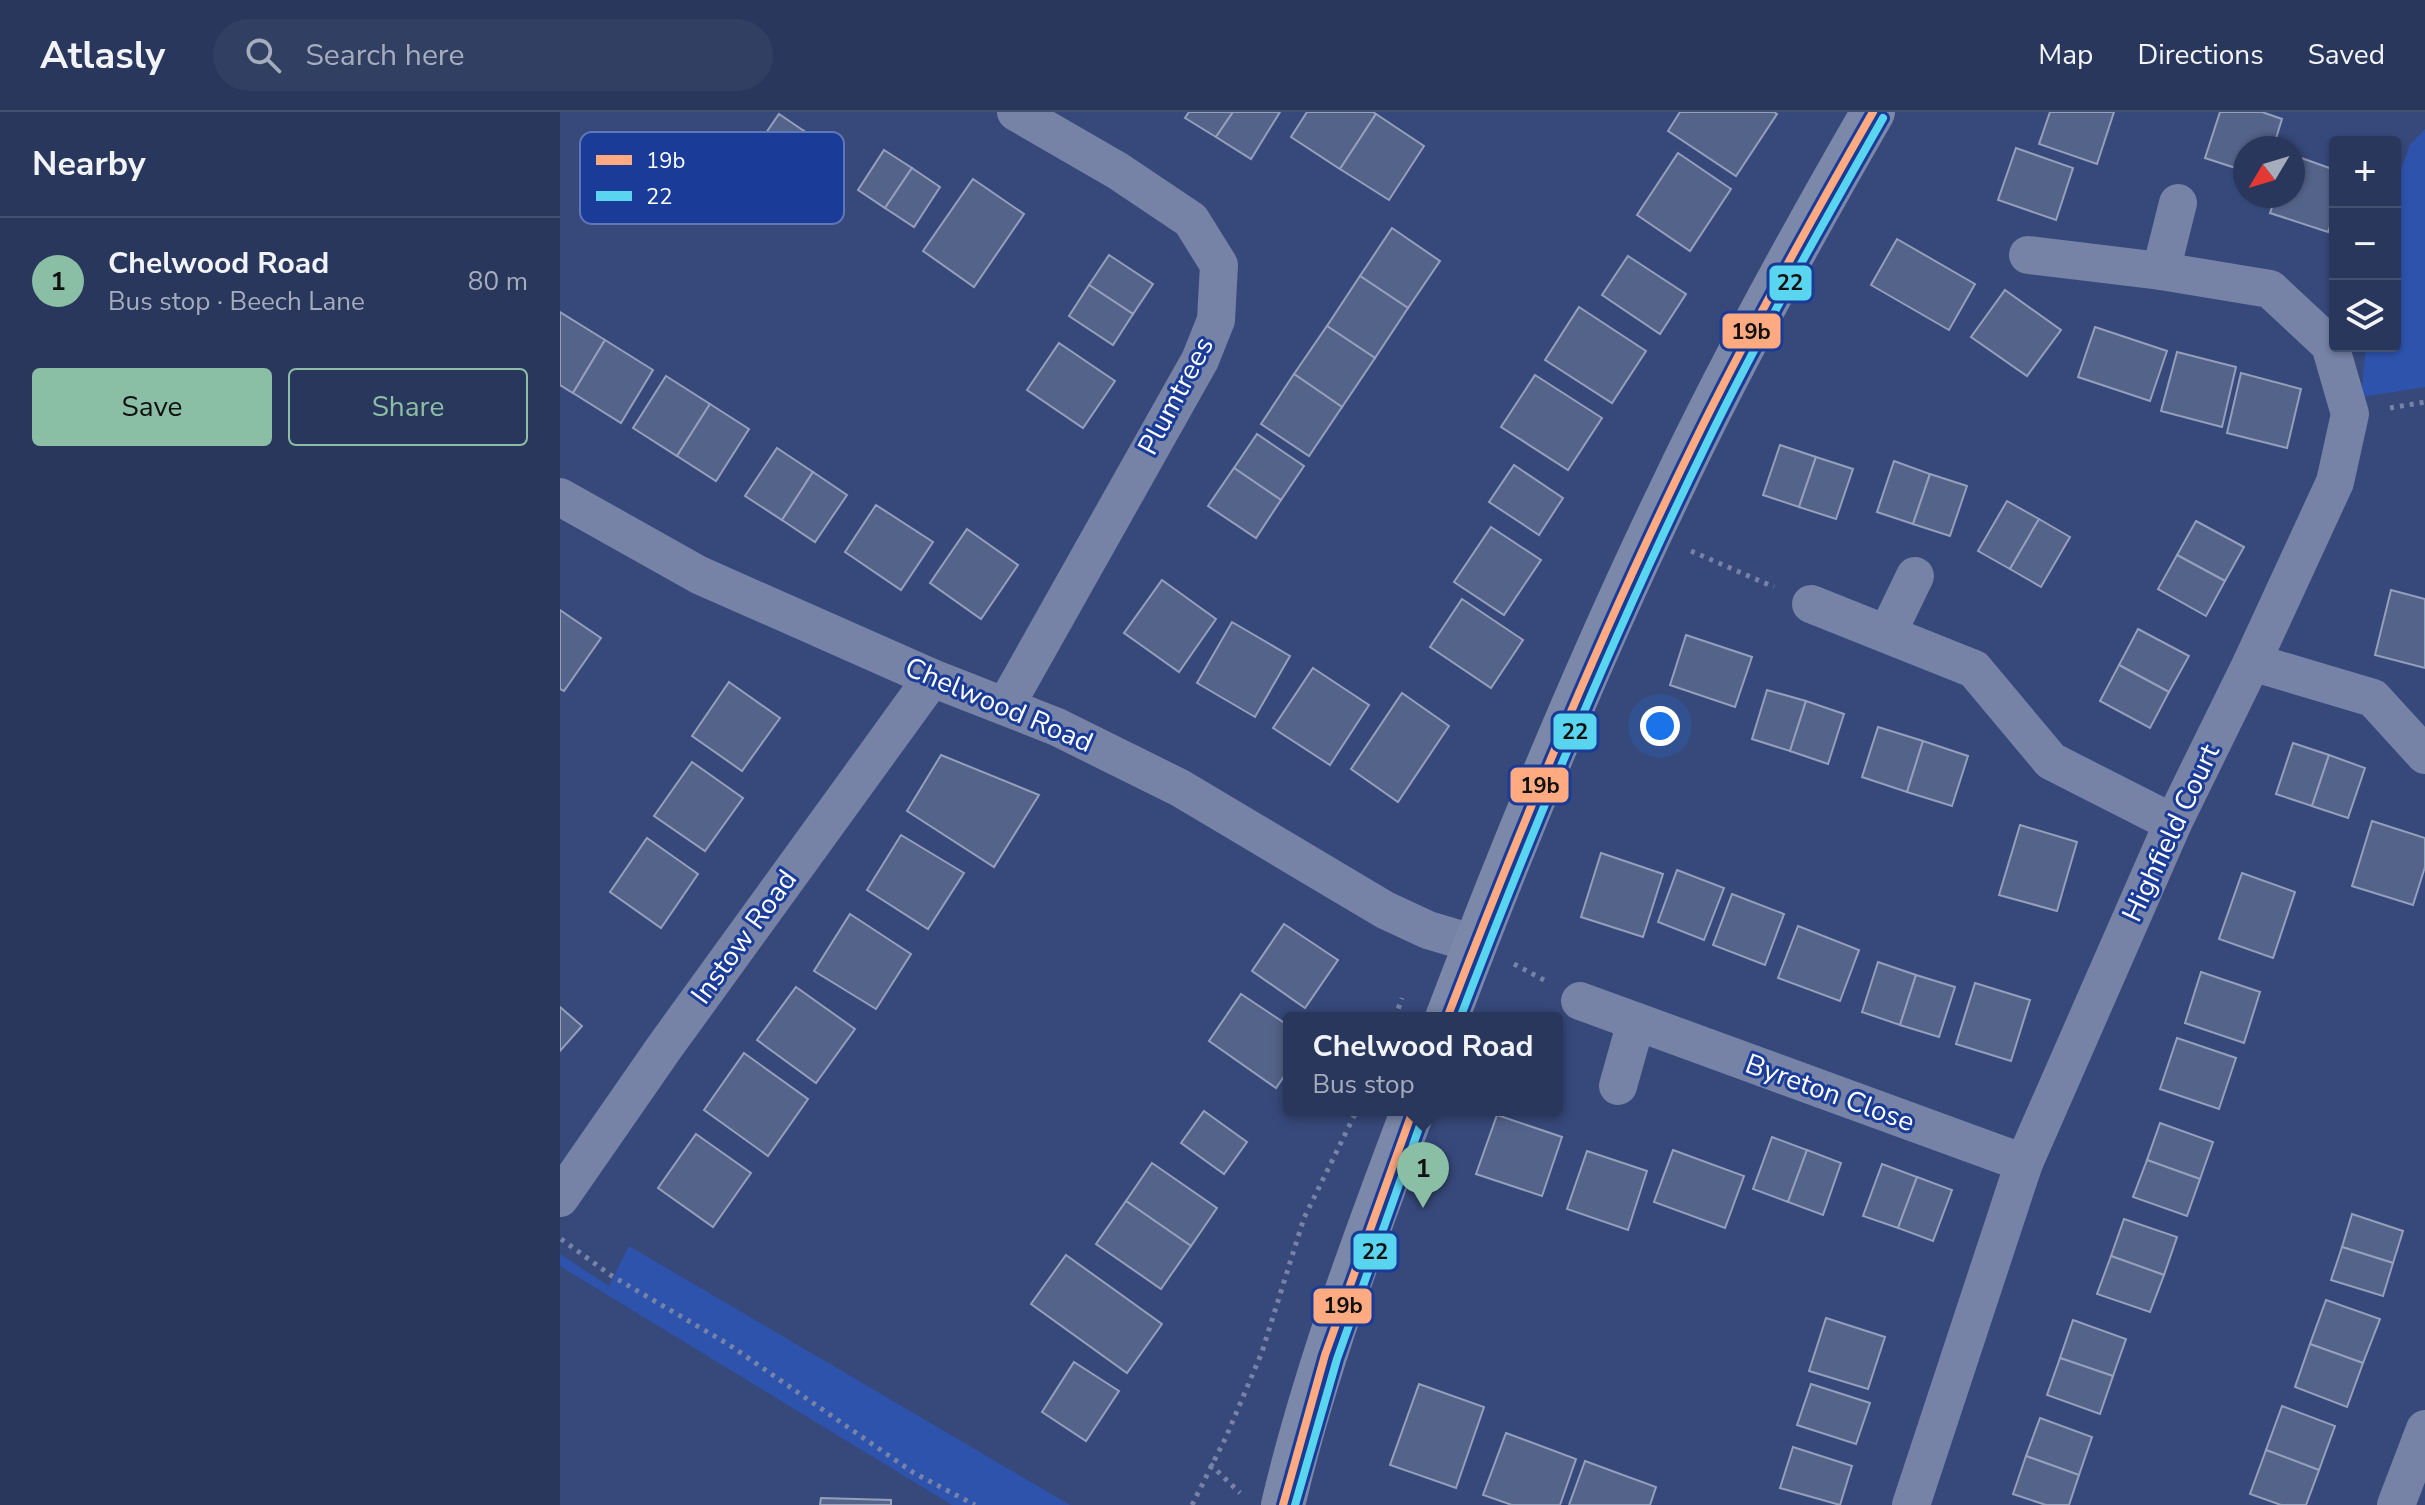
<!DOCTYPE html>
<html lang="en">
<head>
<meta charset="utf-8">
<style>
  body { margin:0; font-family:"Nunito Sans",sans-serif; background:#313f62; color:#f1f3f6 }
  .controls { position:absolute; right:24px; top:24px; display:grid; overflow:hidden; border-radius:8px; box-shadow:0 2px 6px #0004 }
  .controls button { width:72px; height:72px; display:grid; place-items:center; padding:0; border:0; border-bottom:2px solid #455172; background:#29375c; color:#f1f3f6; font:40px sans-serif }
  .compass { position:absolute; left:1673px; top:24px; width:72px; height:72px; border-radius:50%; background:#29375c; box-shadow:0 2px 6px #0004; rotate:232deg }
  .you { position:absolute; left:1100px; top:614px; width:28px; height:28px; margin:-20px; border:6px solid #fff; border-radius:50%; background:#1a73e8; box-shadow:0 0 0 12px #1a73e833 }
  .badge { display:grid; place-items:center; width:52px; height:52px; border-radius:50%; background:#8abfa5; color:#111; font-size:26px; font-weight:700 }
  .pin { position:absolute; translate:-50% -66px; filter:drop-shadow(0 2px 4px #0008) }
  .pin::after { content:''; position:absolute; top:42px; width:28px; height:24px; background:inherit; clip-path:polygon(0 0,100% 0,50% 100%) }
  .popup { position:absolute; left:723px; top:900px; width:280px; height:104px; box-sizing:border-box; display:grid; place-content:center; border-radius:8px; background:#29375c; filter:drop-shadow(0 2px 6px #0005); font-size:26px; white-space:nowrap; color:#a5acbb }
  .popup b { font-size:30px; color:#f1f3f6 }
  .popup::after { content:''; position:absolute; left:50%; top:100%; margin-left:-16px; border:16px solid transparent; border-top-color:#29375c }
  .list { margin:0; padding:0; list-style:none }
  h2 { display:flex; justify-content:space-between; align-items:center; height:104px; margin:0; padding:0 32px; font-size:34px }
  h2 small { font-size:26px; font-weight:400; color:#a5acbb }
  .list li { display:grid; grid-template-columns:52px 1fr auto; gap:24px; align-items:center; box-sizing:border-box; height:128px; padding:0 32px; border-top:2px solid #455172 }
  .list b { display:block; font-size:30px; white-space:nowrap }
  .list p { margin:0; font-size:26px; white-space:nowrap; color:#a5acbb }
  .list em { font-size:26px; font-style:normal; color:#a5acbb }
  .actions { display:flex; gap:16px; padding:24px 32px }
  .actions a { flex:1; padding:18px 0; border:2px solid #8abfa5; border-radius:8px; text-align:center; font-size:28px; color:#8abfa5 }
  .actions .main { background:#8abfa5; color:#111 }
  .icon { flex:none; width:44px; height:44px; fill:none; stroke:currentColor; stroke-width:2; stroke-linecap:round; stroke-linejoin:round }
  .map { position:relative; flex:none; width:1865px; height:1393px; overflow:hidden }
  header { display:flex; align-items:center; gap:48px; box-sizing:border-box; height:112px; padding:0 40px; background:#29375c; border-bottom:2px solid #455172 }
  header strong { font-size:38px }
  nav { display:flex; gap:44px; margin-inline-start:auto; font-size:28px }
  .search { width:560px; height:72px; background:#313f62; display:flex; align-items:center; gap:20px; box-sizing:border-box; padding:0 28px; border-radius:44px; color:#a5acbb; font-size:30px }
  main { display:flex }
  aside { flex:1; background:#29375c }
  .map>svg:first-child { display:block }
  .green { fill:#2e53ad }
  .building { fill:#54638a; stroke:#949fbb; stroke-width:2 }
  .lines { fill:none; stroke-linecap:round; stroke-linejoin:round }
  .path { stroke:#7682a6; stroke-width:5; stroke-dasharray:4 6; stroke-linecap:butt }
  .street { stroke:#7682a6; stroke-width:38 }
  .secondary { stroke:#7b88aa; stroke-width:44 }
  .bus-1-casing { stroke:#1a3c98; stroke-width:14 }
  .bus-2-casing { stroke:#1a3c98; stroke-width:14 }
  .bus-1 { stroke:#ffaa80; stroke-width:8 }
  .bus-2 { stroke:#5ad5f0; stroke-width:8 }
  .labels { text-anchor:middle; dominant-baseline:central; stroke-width:6; stroke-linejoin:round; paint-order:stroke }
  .street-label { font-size:28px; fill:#fff; stroke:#1a3c98 }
  .key { fill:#1a3c98; stroke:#5f76b7; stroke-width:2 }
  .key-label { font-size:22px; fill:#fff }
  .line-badge { stroke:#1a3c98; stroke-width:3 }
  .pale-badge-label { font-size:22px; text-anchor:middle; font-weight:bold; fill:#111 }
</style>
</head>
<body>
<header>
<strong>Atlasly</strong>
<div class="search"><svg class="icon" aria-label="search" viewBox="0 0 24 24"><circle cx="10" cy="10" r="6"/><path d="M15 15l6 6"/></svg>Search here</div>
<nav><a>Map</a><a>Directions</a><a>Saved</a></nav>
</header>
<main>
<aside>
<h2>Nearby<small></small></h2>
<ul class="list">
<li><span class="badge">1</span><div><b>Chelwood Road</b><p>Bus stop · Beech Lane</p></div><em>80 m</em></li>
</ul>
<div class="actions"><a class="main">Save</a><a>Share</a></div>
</aside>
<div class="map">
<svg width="1865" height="1393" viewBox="0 0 1865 1393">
  <rect width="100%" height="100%" fill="#37497b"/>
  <g class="green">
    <polygon points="1865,17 1865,275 1801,285 1806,234 1835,234 1835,74 1850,33"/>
    <polygon points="69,1134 510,1393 392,1393 0,1154 0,1142 49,1174"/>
  </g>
  <g class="building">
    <polygon points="629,0 673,0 656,25 625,6"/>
    <polygon points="673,0 720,0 691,47 656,25"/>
    <polygon points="747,0 813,0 816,2 780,57 731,25"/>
    <polygon points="1120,0 1214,0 1217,2 1176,64 1108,19"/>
    <polygon points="1490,0 1554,0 1537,52 1479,32"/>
    <polygon points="1660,0 1702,0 1722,7 1713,36 1685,36 1685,59 1645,46"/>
    <polygon points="219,2 244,19 207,73 182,56"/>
    <polygon points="816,2 864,34 829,88 780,57"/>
    <polygon points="244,19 270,38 234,91 207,73"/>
    <polygon points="1456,36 1513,56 1496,108 1438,88"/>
    <polygon points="324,38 352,56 325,96 298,78"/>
    <polygon points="1118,41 1171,77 1130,139 1077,103"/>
    <polygon points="1733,43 1775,58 1775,100 1768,120 1710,101 1716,84 1733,84"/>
    <polygon points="352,56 380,75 354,115 325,96"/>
    <polygon points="413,67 464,102 414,175 363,139"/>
    <polygon points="832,116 880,149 848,196 800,164"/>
    <polygon points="1337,127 1415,172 1389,218 1311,173"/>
    <polygon points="549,143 593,172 573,202 529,173"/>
    <polygon points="1068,144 1126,182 1100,222 1042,183"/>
    <polygon points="800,164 848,196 815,246 767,214"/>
    <polygon points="529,173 573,202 553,233 509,204"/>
    <polygon points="1445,178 1501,218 1467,264 1411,225"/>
    <polygon points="1019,195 1086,239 1052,291 985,248"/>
    <polygon points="0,200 45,228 13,281 0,273"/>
    <polygon points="767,214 815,246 782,295 734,262"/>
    <polygon points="1535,215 1607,239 1590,289 1518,265"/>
    <polygon points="45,228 93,258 61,311 13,281"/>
    <polygon points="499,231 555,269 523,316 467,278"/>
    <polygon points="1617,240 1676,255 1662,315 1601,299"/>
    <polygon points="1681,261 1741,277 1727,336 1667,321"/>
    <polygon points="734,262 782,295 749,344 701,312"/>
    <polygon points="975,263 1042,306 1008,358 941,315"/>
    <polygon points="106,264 150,292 117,344 73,316"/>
    <polygon points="150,292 189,317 156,369 117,344"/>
    <polygon points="697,322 744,354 721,388 674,356"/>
    <polygon points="1220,333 1256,345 1239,395 1203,383"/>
    <polygon points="217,336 253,360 222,408 185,384"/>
    <polygon points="1256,345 1293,357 1276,407 1239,395"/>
    <polygon points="1334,349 1370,362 1353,412 1317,400"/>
    <polygon points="954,353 1003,386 979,423 929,390"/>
    <polygon points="674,356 721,388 696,426 648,394"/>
    <polygon points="253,360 287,383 255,430 222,408"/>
    <polygon points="1370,362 1407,374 1390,424 1353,412"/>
    <polygon points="1447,389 1479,407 1450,457 1418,439"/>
    <polygon points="316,393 373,430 341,478 285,440"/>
    <polygon points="1479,407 1510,425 1481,475 1450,457"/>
    <polygon points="1636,409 1684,435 1665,469 1617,443"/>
    <polygon points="931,415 981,448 944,503 894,470"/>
    <polygon points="407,417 458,453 421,507 370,471"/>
    <polygon points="1617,443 1665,469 1646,504 1598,477"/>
    <polygon points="602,468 656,507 619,560 564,521"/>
    <polygon points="1831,478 1865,487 1865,556 1815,543"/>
    <polygon points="902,487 963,528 931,576 870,535"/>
    <polygon points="0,498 41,526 4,579 0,577"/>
    <polygon points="672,510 730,544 695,605 637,571"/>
    <polygon points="1578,517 1629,544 1609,580 1559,553"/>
    <polygon points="1126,523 1192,545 1175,595 1110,573"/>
    <polygon points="1559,553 1609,580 1590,616 1540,589"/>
    <polygon points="753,556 809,593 770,653 713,616"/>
    <polygon points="169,570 220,606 182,659 132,624"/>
    <polygon points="1207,578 1246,589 1230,639 1192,627"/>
    <polygon points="842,581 889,614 838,690 791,657"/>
    <polygon points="1246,589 1284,602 1268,652 1230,639"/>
    <polygon points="1318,615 1363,629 1347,680 1302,665"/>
    <polygon points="1363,629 1408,644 1392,694 1347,680"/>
    <polygon points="1733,631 1769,643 1752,694 1716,682"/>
    <polygon points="381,643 479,683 434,755 347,699"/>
    <polygon points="1769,643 1805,656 1788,706 1752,694"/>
    <polygon points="132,650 183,686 145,739 94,704"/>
    <polygon points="1812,709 1865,726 1865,755 1853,793 1792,774"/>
    <polygon points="1460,713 1517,730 1497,799 1439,783"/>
    <polygon points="341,723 404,761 368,817 307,778"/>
    <polygon points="87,726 138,762 101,816 50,780"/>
    <polygon points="1041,741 1103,762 1083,825 1021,805"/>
    <polygon points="1117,758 1164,776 1144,828 1098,810"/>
    <polygon points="1682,761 1735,780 1713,846 1659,827"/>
    <polygon points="1172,782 1224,802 1205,853 1153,833"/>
    <polygon points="290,802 351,842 316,897 254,859"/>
    <polygon points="724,812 778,848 745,896 692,859"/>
    <polygon points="1238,814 1299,838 1280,889 1218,866"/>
    <polygon points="1318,850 1356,863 1340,913 1302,900"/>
    <polygon points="1641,860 1700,880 1684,931 1625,911"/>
    <polygon points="1356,863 1395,875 1379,925 1340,913"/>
    <polygon points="1415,871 1470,888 1451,949 1396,932"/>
    <polygon points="236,875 295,917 256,971 197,928"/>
    <polygon points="681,882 729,914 729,957 716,976 649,929"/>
    <polygon points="0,895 22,914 0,939"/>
    <polygon points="1617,926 1676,946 1659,997 1600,977"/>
    <polygon points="184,941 248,987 208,1044 144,998"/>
    <polygon points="644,999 687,1030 664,1062 621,1031"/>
    <polygon points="937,1003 1002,1025 982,1084 916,1062"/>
    <polygon points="1600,1011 1653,1030 1640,1067 1587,1048"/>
    <polygon points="136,1022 191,1061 153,1115 98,1076"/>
    <polygon points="1212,1025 1247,1038 1228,1090 1193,1077"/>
    <polygon points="1113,1038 1184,1064 1165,1116 1094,1090"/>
    <polygon points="1247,1038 1281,1051 1263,1103 1228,1090"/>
    <polygon points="1027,1039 1087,1059 1068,1118 1007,1097"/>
    <polygon points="1587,1048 1640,1067 1627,1104 1573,1085"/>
    <polygon points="592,1051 657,1096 631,1134 566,1089"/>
    <polygon points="1322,1052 1357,1065 1338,1116 1303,1104"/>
    <polygon points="1357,1065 1392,1078 1373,1129 1338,1116"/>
    <polygon points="566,1089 631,1134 601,1177 536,1132"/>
    <polygon points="1792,1102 1843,1119 1833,1151 1782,1135"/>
    <polygon points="1564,1107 1617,1125 1604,1163 1551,1144"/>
    <polygon points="1782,1135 1833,1151 1823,1184 1771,1168"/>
    <polygon points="506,1143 602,1212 567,1261 471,1192"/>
    <polygon points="1551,1144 1604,1163 1590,1200 1537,1182"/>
    <polygon points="1766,1188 1820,1207 1803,1251 1750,1232"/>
    <polygon points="1266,1206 1325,1225 1308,1277 1249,1259"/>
    <polygon points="1513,1208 1566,1227 1553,1264 1500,1246"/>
    <polygon points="1750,1232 1803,1251 1787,1295 1735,1275"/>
    <polygon points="1500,1246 1553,1264 1540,1302 1487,1283"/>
    <polygon points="514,1250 559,1279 526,1329 482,1300"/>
    <polygon points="859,1272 924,1295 896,1376 830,1353"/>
    <polygon points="1251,1272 1310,1291 1296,1332 1237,1313"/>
    <polygon points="1722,1294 1775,1314 1759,1358 1706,1338"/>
    <polygon points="1480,1306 1532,1325 1519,1363 1466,1344"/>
    <polygon points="946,1321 1016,1347 1000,1393 952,1393 923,1383"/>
    <polygon points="1233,1335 1292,1354 1280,1393 1220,1376"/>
    <polygon points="1706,1338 1759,1358 1746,1393 1721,1393 1690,1382"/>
    <polygon points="1466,1344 1519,1363 1509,1393 1486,1393 1453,1382"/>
    <polygon points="1025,1349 1096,1375 1090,1393 1009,1393"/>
    <polygon points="261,1386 331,1388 331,1393 260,1393"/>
  </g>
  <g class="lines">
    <g class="path">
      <polyline points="1830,296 1865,290"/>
      <polyline points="1131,439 1214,475"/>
      <polyline points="954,852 984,868"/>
      <polyline points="835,906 842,886"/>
      <polyline points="1,1127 52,1164 168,1232 354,1361 415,1393"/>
      <polyline points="650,1352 680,1381"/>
      <polyline points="632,1393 666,1325 702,1240 744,1106 797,998"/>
    </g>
    <g class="street">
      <polyline points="1601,159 1618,91"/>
      <polyline points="0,385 139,463 372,566 497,615 620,676 825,798 868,818 915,832"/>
      <polyline points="1251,492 1414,557 1491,649 1613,711"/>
      <polyline points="1327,522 1355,464"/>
      <polyline points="1692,550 1813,586 1865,643"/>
      <polyline points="446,593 640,248 656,208 659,153 631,108 558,59 456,0"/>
      <polyline points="1020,889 1464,1051"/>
      <polyline points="1058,974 1076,910"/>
      <polyline points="0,1086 104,936 372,566"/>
      <polyline points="1351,1393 1464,1051 1613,711 1692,550 1775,370 1790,302 1770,233 1710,177 1601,159 1468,143"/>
      <polyline points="1836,1393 1865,1317"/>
    </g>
    <g class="secondary">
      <path d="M887,906C955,727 1028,550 1111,378C1172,249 1242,123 1313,0"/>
      <path d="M723,1393C755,1258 804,1128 853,998"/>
    </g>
    <g class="bus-1-casing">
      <g id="bus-1">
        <path d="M887,906C962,711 1042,517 1135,329C1190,217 1251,108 1313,0"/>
        <polyline points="723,1393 765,1243 853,998"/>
      </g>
    </g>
    <g class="bus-2-casing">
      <g id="bus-2">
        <path d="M900,906C974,713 1053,523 1144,337C1199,224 1261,115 1323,6"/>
        <polyline points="735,1393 777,1247 864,1002"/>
      </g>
    </g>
    <use href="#bus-1" class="bus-1"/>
    <use href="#bus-2" class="bus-2"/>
  </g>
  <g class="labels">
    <g class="street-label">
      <text transform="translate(616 284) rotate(-62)">Plumtrees</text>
      <text transform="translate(439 593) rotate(23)">Chelwood Road</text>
      <text transform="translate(1611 721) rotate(-65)">Highfield Court</text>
      <text transform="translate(184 825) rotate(-54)">Instow Road</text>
      <text transform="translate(1270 981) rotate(20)">Byreton Close</text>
    </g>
  </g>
  <rect x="20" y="20" width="264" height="92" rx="12" class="key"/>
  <rect x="36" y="43" width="36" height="10" fill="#ffaa80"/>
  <rect x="36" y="79" width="36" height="10" fill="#5ad5f0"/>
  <g class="key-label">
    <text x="86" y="56">19b</text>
    <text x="86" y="92">22</text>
  </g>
  <g class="line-badge">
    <rect x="1208" y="152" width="45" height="38" rx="8" fill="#5ad5f0"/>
    <rect x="1161" y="200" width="61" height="38" rx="8" fill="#ffaa80"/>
    <rect x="992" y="600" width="46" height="39" rx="8" fill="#5ad5f0"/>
    <rect x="949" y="654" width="61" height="38" rx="8" fill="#ffaa80"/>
    <rect x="792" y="1120" width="46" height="39" rx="8" fill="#5ad5f0"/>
    <rect x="752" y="1175" width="61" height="38" rx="8" fill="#ffaa80"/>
  </g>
  <g class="pale-badge-label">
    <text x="1230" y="178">22</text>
    <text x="1191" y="227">19b</text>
    <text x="1015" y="627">22</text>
    <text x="980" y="681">19b</text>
    <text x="815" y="1147">22</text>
    <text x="783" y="1201">19b</text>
  </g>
</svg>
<div class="controls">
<button>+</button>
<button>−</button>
<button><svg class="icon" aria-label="layers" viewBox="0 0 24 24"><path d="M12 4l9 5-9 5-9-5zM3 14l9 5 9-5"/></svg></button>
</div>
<svg class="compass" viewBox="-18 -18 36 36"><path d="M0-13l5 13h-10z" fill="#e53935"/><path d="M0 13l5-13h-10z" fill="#a5acbb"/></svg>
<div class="you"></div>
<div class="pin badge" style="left:863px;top:1096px">1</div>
<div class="popup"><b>Chelwood Road</b>Bus stop</div>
</div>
</main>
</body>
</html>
